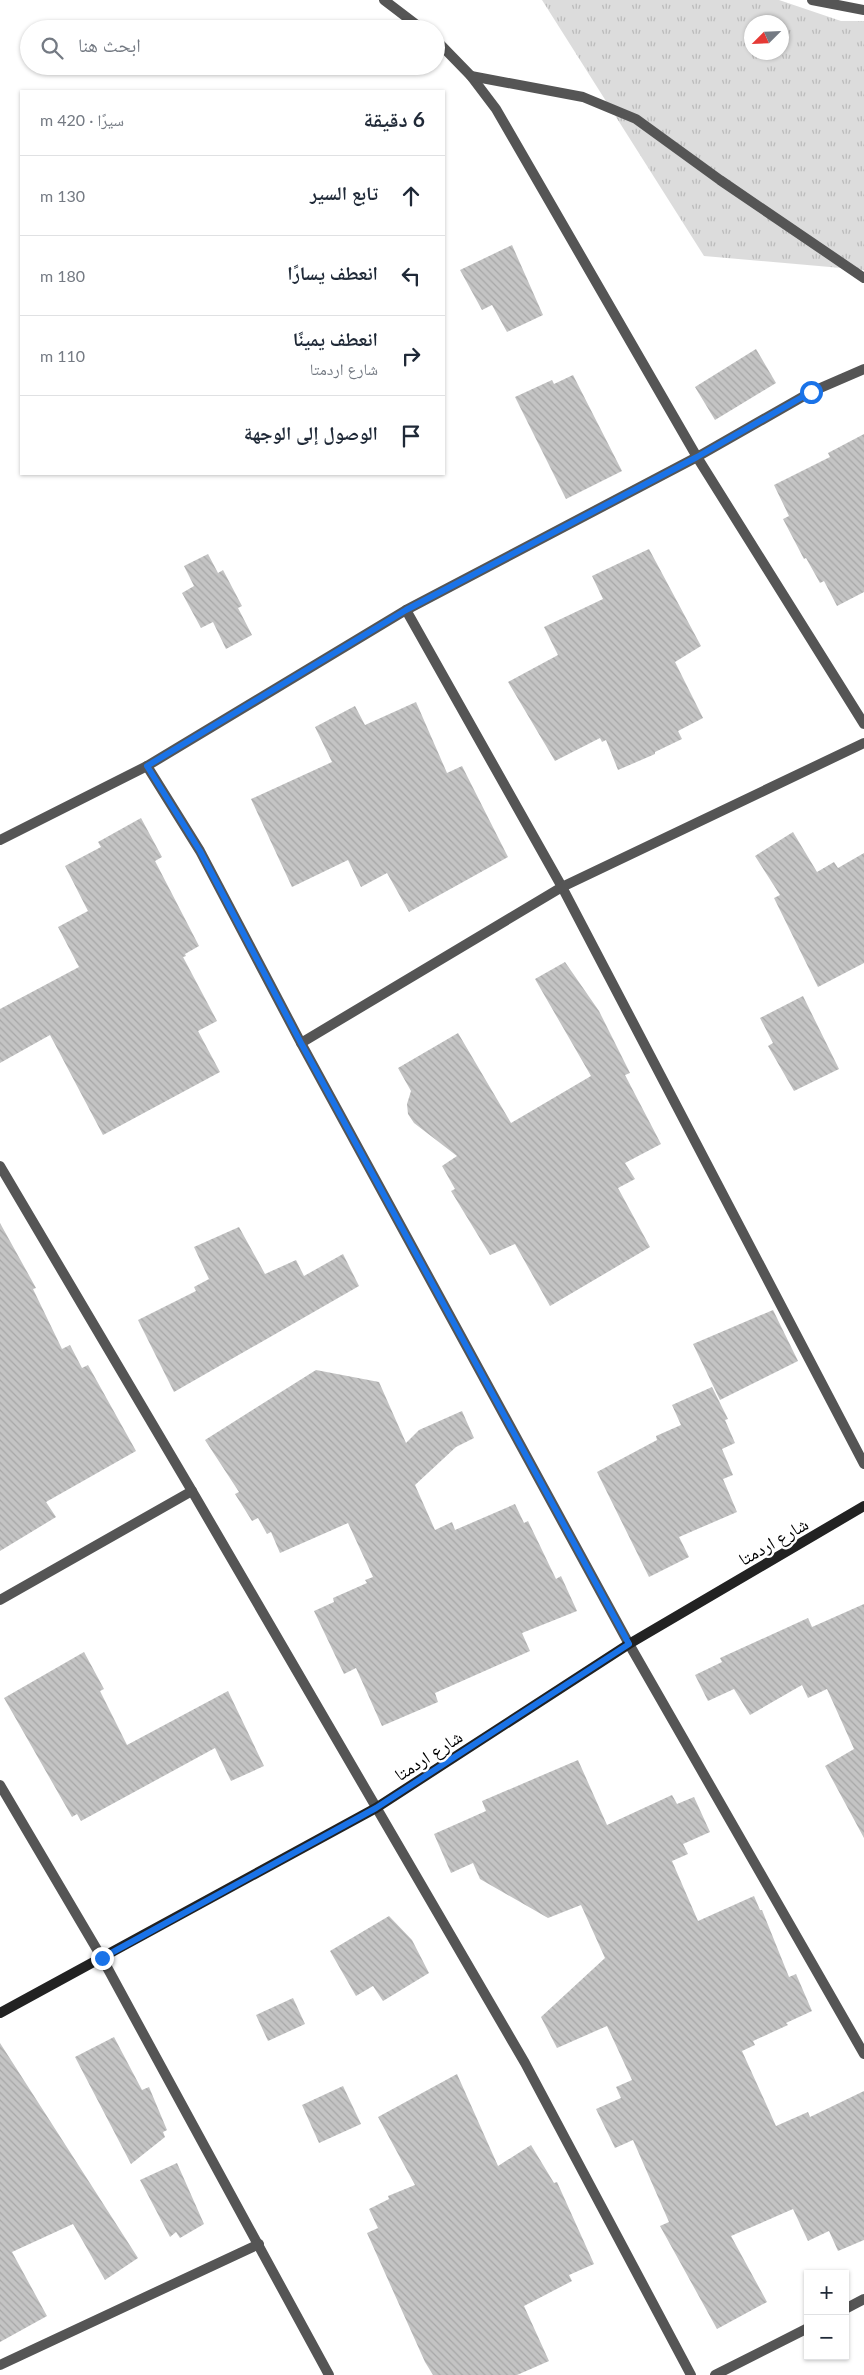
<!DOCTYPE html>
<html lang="ar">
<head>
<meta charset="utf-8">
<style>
  body { margin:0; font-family:Lato,"Noto Naskh Arabic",sans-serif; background:#f2f2f3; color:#1f2937; direction:rtl }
  .controls { position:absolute; right:15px; bottom:15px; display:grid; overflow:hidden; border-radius:0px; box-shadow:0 1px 4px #0004 }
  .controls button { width:45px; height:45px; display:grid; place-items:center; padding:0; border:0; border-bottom:1px solid #e0e1e3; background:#fff; color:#1f2937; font:25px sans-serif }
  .compass { position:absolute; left:744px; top:15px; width:45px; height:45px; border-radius:50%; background:#fff; box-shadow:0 1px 4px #0004; rotate:246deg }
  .stop { position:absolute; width:15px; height:15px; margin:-11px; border:4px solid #1a73e8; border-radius:50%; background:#fff }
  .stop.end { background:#1a73e8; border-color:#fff; box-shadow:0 1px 5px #0008 }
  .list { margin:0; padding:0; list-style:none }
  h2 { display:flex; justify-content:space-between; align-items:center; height:65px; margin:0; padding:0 20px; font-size:21px }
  h2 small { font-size:16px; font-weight:400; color:#747a83 }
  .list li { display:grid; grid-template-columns:32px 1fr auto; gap:15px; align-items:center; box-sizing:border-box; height:80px; padding:0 20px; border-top:1px solid #e0e1e3 }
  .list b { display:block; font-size:19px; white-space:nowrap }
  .list p { margin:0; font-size:16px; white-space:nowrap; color:#747a83 }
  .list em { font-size:16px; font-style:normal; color:#747a83 }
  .icon { flex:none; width:28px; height:28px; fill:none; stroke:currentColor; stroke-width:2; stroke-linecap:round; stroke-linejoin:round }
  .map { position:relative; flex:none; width:864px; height:2375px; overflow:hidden; direction:ltr }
  .search { position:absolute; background:#fff; box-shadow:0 1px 4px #0004; left:20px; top:20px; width:425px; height:55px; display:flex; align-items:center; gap:12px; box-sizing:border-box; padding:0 18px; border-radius:28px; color:#747a83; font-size:19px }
  .panel { position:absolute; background:#fff; box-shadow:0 1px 4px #0004; left:20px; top:90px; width:425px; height:385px; border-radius:0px; direction:rtl }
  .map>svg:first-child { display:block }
  .grass { fill:url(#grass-tufts); fill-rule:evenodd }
  .building { fill:url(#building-back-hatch) }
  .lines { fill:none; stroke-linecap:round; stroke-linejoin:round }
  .street { stroke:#555; stroke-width:10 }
  .secondary { stroke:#222; stroke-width:10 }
  .route { stroke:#1a73e8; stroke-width:6 }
  .labels { text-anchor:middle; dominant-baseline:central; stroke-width:5; stroke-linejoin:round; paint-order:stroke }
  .street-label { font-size:18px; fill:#000; stroke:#fff }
</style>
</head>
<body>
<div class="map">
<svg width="864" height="2375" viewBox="0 0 864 2375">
  <defs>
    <pattern id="grass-tufts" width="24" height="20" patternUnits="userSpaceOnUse" patternTransform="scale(1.25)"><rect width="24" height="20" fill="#dcdcdc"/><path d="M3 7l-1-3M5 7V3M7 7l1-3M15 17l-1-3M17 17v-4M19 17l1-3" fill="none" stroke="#bbb"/></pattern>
    <pattern id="building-back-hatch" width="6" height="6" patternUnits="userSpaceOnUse" patternTransform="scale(1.25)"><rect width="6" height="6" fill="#c4c4c4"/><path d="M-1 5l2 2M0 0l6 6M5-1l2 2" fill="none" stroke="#a7a7a7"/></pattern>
  </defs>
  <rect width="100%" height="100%" fill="#fff"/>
  <path class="grass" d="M542,0H779L841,21H864V270L704,256ZM752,22H782V52H752Z"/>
  <g class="building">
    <polygon points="512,245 543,315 507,332 492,305 482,310 460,270"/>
    <polygon points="756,349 776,383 715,420 695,387"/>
    <polygon points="573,375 622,471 566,499 515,397 552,380 554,384"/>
    <polygon points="864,434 864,592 837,606 824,581 820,583 806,558 804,559 783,519 789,516 774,485 830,457 828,453"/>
    <polygon points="649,549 701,646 675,662 703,718 678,731 682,739 655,752 655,754 618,770 606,740 602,742 600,738 555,761 508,682 558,655 544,627 603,599 592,576"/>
    <polygon points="208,554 218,573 223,570 242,606 238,608 252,635 226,649 213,622 201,628 182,593 194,586 184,566"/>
    <polygon points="416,702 447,773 462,766 508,857 409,912 387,873 361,887 348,860 292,887 251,799 332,762 315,727 355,706 365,725"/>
    <polygon points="141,818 162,857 155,861 199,946 185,954 186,956 183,957 217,1021 198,1031 220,1072 103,1135 50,1035 0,1063 0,1009 79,967 58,927 88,911 65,866 101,847 98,842"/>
    <polygon points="793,832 817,872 834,862 838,868 864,853 864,963 818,987 774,898 780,895 755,856"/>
    <polygon points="565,962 599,1011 630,1073 625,1075 661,1144 625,1163 635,1179 618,1188 650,1247 550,1306 515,1244 490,1255 451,1191 455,1189 442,1166 457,1156 414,1123 408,1114 407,1104 411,1091 398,1068 458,1033 511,1123 591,1076 535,979"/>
    <polygon points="803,996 839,1069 794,1091 768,1046 773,1043 760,1018"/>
    <polygon points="0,1223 36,1288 33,1289 62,1349 70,1345 82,1368 88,1365 136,1451 46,1502 56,1517 0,1551"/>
    <polygon points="239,1227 265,1274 296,1260 304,1276 343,1254 359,1286 174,1392 138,1320 196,1291 194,1287 209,1279 194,1247"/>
    <polygon points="773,1310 798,1361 720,1400 693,1344"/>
    <polygon points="316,1370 379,1382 406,1443 419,1430 462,1411 474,1438 456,1447 415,1485 435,1530 452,1522 455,1530 515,1504 524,1523 528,1521 556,1579 561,1576 577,1611 522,1633 530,1651 435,1693 438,1702 382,1726 356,1668 344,1674 314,1611 334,1602 333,1598 367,1583 365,1580 373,1577 348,1523 280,1553 271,1532 267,1534 258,1518 252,1521 235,1494 239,1492 205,1440"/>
    <polygon points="712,1387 728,1419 725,1420 735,1443 722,1449 733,1475 723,1479 737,1512 679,1537 689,1557 649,1577 597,1472 657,1440 656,1436 681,1425 672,1405"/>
    <polygon points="864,1604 864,1838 825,1766 854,1749 827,1689 808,1698 802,1685 750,1715 734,1689 708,1701 695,1675 722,1662 720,1658 808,1618 812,1627"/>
    <polygon points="84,1652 104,1689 100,1691 127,1745 228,1691 264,1766 231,1781 215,1748 81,1821 77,1814 72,1817 4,1698"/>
    <polygon points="578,1760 607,1825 672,1795 677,1804 694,1797 710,1832 683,1844 688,1854 672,1861 698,1921 754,1896 760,1910 762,1910 789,1977 796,1974 812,2011 786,2023 788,2025 753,2041 755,2045 742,2051 776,2126 808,2112 810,2117 864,2091 864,2240 838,2251 829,2231 808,2241 793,2209 731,2236 767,2302 717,2329 660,2226 669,2222 633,2140 615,2148 596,2109 621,2098 616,2087 632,2080 607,2026 557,2048 541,2017 605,1958 581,1905 548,1918 480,1879 473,1863 451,1873 434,1834 486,1811 482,1801"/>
    <polygon points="389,1916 412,1940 429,1973 383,2001 373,1986 356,1996 330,1951"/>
    <polygon points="293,1998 305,2024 268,2041 256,2015"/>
    <polygon points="114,2037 142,2090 149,2087 167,2130 163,2132 165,2137 131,2164 75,2057"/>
    <polygon points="0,2043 138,2258 105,2280 73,2224 12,2252 47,2316 0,2342"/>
    <polygon points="457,2074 498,2166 531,2145 554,2183 557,2182 594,2264 569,2275 572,2281 524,2306 549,2361 517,2375 433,2375 425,2362 367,2233 378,2228 369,2209 389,2199 388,2196 415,2185 378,2117"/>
    <polygon points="343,2086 361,2124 319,2143 302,2105"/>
    <polygon points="177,2163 204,2224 180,2238 176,2232 170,2237 140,2180"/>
  </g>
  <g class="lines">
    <g class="street">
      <polyline points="384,0 422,29"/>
      <polyline points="812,0 864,10"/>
      <polyline points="436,40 471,76 496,109 697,457 864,724"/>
      <polyline points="471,76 583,97 636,119 720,180 864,278"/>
      <polyline points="406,610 562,887 864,1464"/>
      <polyline points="147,766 200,851 301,1043 629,1644 864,2054"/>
      <polyline points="0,840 147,766 406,610 697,457 811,392 864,369"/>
      <polyline points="301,1043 562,887 864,743"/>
      <polyline points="0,1166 192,1491 525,2063 691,2375"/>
      <polyline points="0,1600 192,1491"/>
      <polyline points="0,1785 102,1958 329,2375"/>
      <polyline points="845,2309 864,2299"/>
      <polyline points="0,2365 259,2244"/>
      <polyline points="715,2375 808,2328"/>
    </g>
    <polyline class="secondary" points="0,2013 376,1808 629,1644 864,1506"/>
  </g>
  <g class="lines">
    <polyline class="route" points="102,1958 376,1808 629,1644 301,1043 200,851 147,766 406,610 697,457 811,392"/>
  </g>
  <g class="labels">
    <g class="street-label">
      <text transform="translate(773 1541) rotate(-30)">شارع اردمتا</text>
      <text transform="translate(428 1755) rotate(-33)">شارع اردمتا</text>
    </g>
  </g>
</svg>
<div class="controls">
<button>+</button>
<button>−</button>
</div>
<svg class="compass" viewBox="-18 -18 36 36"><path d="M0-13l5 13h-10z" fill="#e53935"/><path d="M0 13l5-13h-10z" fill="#747a83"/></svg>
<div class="stop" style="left:811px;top:392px"></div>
<div class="stop end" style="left:102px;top:1958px"></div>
<div class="search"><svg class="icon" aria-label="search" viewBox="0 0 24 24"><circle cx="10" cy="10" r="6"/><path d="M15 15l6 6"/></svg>ابحث هنا</div>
<section class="panel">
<h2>6 دقيقة<small>سيرًا · 420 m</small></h2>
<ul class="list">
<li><svg class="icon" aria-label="ahead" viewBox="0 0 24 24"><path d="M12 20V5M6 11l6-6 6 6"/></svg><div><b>تابع السير</b></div><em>130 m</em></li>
<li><svg class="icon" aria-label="left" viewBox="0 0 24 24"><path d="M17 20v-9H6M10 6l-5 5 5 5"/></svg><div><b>انعطف يسارًا</b></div><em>180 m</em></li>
<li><svg class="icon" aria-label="right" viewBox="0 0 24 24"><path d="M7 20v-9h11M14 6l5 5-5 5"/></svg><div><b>انعطف يمينًا</b><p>شارع اردمتا</p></div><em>110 m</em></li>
<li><svg class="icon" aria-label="arrive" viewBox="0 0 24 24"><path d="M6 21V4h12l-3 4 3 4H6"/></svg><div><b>الوصول إلى الوجهة</b></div></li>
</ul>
</section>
</div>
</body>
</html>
